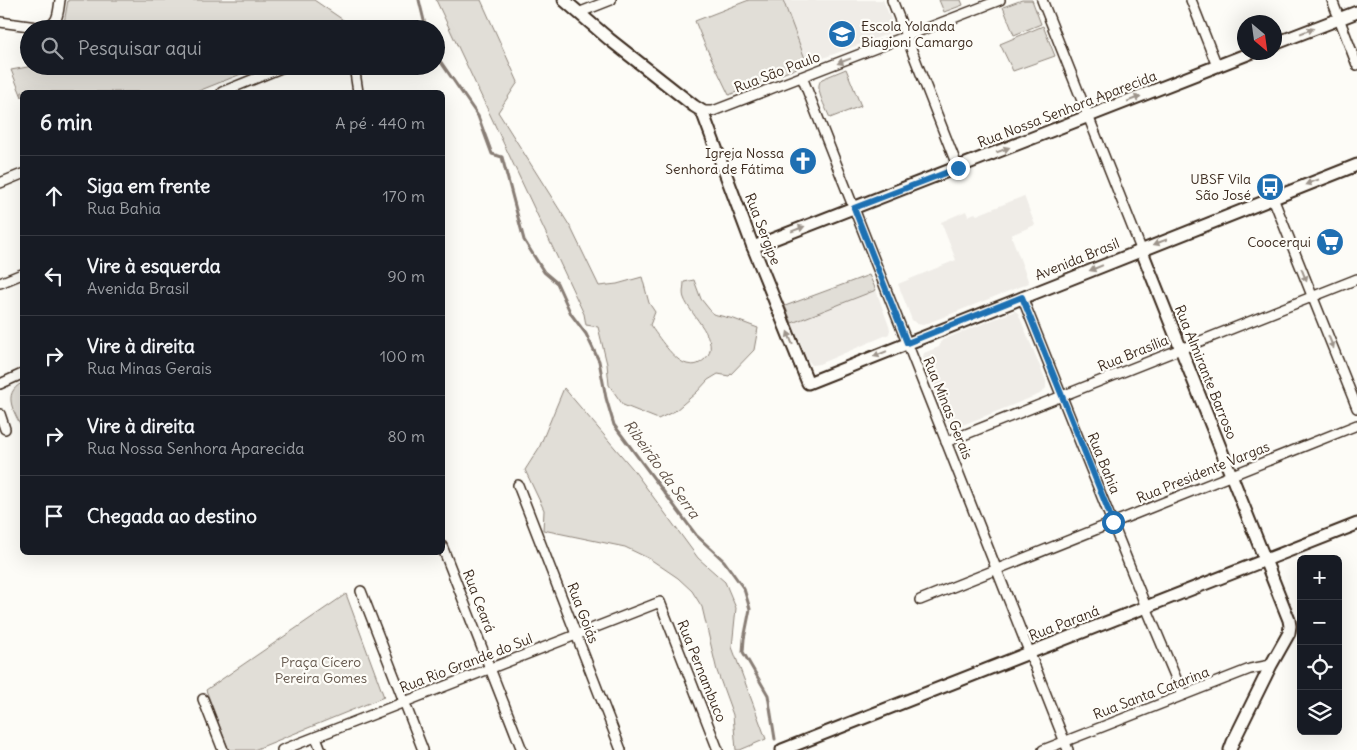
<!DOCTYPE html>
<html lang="pt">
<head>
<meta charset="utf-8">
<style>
  body { margin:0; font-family:Delius,sans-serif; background:#20242c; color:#f1f3f6 }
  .controls { position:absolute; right:15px; bottom:15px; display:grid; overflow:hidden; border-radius:8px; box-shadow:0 5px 20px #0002 }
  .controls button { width:45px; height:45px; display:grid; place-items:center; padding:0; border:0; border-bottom:1px solid #363941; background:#171b24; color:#f1f3f6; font:25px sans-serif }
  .compass { position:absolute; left:1237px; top:15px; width:45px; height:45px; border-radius:50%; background:#171b24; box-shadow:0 5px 20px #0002; rotate:151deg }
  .stop { position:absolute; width:15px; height:15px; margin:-11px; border:4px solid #1f6fb2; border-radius:50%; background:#fff }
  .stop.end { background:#1f6fb2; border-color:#fff; box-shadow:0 1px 5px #0008 }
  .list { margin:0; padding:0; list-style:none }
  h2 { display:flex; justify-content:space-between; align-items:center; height:65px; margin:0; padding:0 20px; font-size:21px }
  h2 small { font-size:16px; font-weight:400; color:#9ea1a6 }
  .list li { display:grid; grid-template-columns:32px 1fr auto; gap:15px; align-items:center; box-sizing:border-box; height:80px; padding:0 20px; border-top:1px solid #363941 }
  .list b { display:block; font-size:19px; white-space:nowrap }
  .list p { margin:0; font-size:16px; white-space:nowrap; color:#9ea1a6 }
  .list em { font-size:16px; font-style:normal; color:#9ea1a6 }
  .icon { flex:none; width:28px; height:28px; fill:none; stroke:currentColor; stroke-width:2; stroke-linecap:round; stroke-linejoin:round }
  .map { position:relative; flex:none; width:1357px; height:750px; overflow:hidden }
  .search { position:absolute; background:#171b24; box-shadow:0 5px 20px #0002; left:20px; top:20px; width:425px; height:55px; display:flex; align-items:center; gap:12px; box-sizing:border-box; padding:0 18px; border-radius:28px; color:#9ea1a6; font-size:19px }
  .panel { position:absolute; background:#171b24; box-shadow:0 5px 20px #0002; left:20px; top:90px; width:425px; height:465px; border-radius:8px }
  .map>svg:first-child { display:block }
  .built { fill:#efece7 }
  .green { fill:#e1ded7; stroke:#8e847a }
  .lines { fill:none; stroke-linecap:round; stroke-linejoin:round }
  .stream { stroke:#887d74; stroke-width:3 }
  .minor-casing { stroke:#3b2a1e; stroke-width:12 }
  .tertiary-casing { stroke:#3b2a1e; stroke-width:15 }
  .minor { stroke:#fdfcf7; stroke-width:9 }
  .tertiary { stroke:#fdfcf7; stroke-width:11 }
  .oneway { fill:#9c938a }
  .route { stroke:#1f6fb2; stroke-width:6 }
  .labels { text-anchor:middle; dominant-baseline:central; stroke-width:4.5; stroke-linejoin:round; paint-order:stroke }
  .poi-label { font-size:14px; fill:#3b2a1e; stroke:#fdfcf7; text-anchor:end }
  .street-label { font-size:14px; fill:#3b2a1e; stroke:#fdfcf7 }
  .park-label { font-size:14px; fill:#64574c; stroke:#fdfcf7 }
  .water-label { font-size:15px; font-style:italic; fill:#615349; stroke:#fdfcf7 }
</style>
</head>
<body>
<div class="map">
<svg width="1357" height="750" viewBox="0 0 1357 750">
  <rect width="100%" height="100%" fill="#fdfcf7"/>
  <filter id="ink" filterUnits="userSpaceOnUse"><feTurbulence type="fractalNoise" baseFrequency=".02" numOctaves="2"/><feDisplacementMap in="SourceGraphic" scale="10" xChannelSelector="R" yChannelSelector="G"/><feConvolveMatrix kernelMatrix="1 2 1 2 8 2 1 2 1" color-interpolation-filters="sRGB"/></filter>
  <g filter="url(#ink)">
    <g class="built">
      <polygon points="783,0 883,0 895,29 893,32 807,64"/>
      <polygon points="1024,196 1035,225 1011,235 1029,283 923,325 917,324 912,320 898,284 956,260 941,222 966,211 968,216 975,213 977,215"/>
      <polygon points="876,290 890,329 889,334 819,364 812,365 807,359 792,323"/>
      <polygon points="1015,311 1018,313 1046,381 1046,388 1040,394 960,426 953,425 947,420 923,357 924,353 939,347 942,340"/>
    </g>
    <g class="green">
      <polygon points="68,0 314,0 355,28 63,29"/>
      <path d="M436,0H481L518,82L498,112L571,228L599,286L617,284L642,277L649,303L655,312L650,325C658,336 674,361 687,364C696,366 699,364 705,359C723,342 690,315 684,298C682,293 684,287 684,282L694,280L701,299L713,314L734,319L758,328L754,350L729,376L718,374L708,380L697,392L675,411L658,419L623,405L609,385L607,364L598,327L586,325L584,314Z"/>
      <polygon points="749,0 783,0 807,64 729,95 704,43 695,21"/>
      <polygon points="939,0 961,0 963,5 944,12"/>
      <polygon points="1022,0 1032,0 1041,24 1014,35 1003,7"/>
      <polygon points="1043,26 1055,56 1013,71 1000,44"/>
      <polygon points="33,66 261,66 196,92 22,92 22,97 11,70"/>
      <path d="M846,69L861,106L830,118C826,108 813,87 822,79Z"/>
      <polygon points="869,275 876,290 792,323 785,306"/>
      <path d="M22,383V428C15,413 1,394 22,383Z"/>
      <polygon points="564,388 632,468 698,558 725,582 736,608 732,647 766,739 740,750 736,750 733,715 717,671 702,607 692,591 678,578 650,559 625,547 543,530 544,510 525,470 539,448"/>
      <polygon points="346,594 384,697 254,750 230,750 228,748 206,690"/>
    </g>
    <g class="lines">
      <g class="stream">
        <polyline points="419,0 426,29"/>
        <polyline points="436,55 478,116 492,154 502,157 524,240 544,272 557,283 571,314 586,334 599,361 606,398 614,425 696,535 724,561 744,589 750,609 744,639 743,652 768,695 775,739"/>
      </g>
      <g class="minor-casing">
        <g id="minor">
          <polyline points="892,0 958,168"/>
          <polyline points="1042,0 1141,249"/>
          <polyline points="1191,0 1217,66"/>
          <polyline points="1332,0 1357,65"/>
          <polyline points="578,13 611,0"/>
          <path d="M0,22L44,28C59,24 58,13 60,0"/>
          <polyline points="354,66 358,92"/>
          <polyline points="802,77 1068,750"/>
          <polyline points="222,92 286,66"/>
          <polyline points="702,111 713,111 1000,0"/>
          <polyline points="0,183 22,174"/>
          <polyline points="1273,198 1357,408"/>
          <polyline points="0,283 22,274"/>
          <polyline points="1022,297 1146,607 1183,695"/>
          <polyline points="0,384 22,374"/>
          <polyline points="0,414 5,429"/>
          <polyline points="946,442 1357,279"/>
          <polyline points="518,485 621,750"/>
          <polyline points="442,546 522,750"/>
          <polyline points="361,591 423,750"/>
          <polyline points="920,600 1357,425"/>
          <polyline points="203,699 223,750"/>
          <polyline points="316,737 321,750"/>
          <polyline points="282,750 660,602 718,750"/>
          <polyline points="1043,750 1250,669 1271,665"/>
        </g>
      </g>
      <g class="tertiary-casing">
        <g id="tertiary">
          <polyline points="564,0 609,39 694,106 702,111 753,247 808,383 1357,165"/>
          <polyline points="1274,44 1357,12"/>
          <polyline points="753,247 1253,52"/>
          <polyline points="1141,249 1289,620 1290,626 1289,633 1271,665 1233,742 1230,750"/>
          <polyline points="782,750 1357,524"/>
        </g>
      </g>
      <use href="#minor" class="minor"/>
      <use href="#tertiary" class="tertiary"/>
    </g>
    <defs><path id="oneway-solid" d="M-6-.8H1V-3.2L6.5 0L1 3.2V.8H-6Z" transform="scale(1.25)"/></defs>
    <g class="oneway">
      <use href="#oneway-solid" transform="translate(1307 31) rotate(-21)"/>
      <use href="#oneway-solid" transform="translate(844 61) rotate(159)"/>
      <use href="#oneway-solid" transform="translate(1134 99) rotate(-21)"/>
      <use href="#oneway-solid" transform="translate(1003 150) rotate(-21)"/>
      <use href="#oneway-solid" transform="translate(1312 182) rotate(159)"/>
      <use href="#oneway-solid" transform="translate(798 229) rotate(-21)"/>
      <use href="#oneway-solid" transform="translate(1160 242) rotate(159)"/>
      <use href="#oneway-solid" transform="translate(1096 268) rotate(158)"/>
      <use href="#oneway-solid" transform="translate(1304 275) rotate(68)"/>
      <use href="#oneway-solid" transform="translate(790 338) rotate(-112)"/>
      <use href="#oneway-solid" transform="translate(1331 342) rotate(68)"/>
      <use href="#oneway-solid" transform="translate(880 354) rotate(158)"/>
    </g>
  </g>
  <g class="lines" filter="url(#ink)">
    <polyline class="route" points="958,168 854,208 907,343 1022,297 1113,522"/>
  </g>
  <defs>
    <g id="school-disc" transform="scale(1.4375)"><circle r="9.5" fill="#1f6fb2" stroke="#fdfcf7"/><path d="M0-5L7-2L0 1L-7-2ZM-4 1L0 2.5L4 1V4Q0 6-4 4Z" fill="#fff"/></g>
    <g id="church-disc" transform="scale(1.4375)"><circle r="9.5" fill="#1f6fb2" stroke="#fdfcf7"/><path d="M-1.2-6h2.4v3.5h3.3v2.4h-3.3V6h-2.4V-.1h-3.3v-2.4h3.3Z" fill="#fff"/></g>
    <g id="bus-disc" transform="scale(1.4375)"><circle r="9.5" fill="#1f6fb2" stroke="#fdfcf7"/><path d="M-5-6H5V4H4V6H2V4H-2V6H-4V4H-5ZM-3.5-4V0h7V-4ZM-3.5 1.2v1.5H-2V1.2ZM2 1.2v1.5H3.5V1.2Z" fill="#fff"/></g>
    <g id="supermarket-disc" transform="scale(1.4375)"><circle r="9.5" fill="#1f6fb2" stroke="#fdfcf7"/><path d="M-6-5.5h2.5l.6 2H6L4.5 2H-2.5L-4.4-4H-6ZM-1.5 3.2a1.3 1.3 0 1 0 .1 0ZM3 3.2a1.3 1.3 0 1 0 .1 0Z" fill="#fff"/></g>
  </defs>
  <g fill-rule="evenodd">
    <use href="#school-disc" x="842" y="34"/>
    <use href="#church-disc" x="803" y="161"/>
    <use href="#bus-disc" x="1270" y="187"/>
    <use href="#supermarket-disc" x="1330" y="242"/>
  </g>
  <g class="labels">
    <g class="poi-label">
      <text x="861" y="26" text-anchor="start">Escola Yolanda<tspan x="861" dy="16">Biagioni Camargo</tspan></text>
      <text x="784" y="153">Igreja Nossa<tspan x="784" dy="16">Senhora de Fátima</tspan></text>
      <text x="1251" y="179">UBSF Vila<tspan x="1251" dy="16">São José</tspan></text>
      <text x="1311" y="242">Coocerqui</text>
    </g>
    <g class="street-label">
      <text transform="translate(777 72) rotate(-21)">Rua São Paulo</text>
      <text transform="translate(1067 109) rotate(-21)">Rua Nossa Senhora Aparecida</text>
      <text transform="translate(763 229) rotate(69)">Rua Sergipe</text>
      <text transform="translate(1077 259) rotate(-22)">Avenida Brasil</text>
      <text transform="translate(1133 353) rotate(-22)">Rua Brasília</text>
      <text transform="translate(1206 372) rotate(68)">Rua Almirante Barroso</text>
      <text transform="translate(948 408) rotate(68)">Rua Minas Gerais</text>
      <text transform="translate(1104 463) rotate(68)">Rua Bahia</text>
      <text transform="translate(1203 472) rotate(-22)">Rua Presidente Vargas</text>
      <text transform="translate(479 601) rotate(69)">Rua Ceará</text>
      <text transform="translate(583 613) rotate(69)">Rua Goiás</text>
      <text transform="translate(1064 623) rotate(-21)">Rua Paraná</text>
      <text transform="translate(466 663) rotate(-21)">Rua Rio Grande do Sul</text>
      <text transform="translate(702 671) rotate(68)">Rua Pernambuco</text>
      <text transform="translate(1151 693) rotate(-21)">Rua Santa Catarina</text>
    </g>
    <g class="park-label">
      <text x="321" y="662">Praça Cícero<tspan x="321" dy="16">Pereira Gomes</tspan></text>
    </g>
    <g class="water-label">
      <text transform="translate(662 469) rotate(54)">Ribeirão da Serra</text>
    </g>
  </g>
</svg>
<div class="controls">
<button>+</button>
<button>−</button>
<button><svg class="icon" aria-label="locate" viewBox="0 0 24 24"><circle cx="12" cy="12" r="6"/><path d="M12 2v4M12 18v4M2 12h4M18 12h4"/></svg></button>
<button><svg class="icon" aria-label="layers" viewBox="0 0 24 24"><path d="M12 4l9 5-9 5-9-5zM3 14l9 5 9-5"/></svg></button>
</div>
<svg class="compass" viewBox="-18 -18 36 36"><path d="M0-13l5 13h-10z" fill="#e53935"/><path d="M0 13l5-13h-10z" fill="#9ea1a6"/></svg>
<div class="stop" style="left:1113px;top:522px"></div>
<div class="stop end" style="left:958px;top:168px"></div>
<div class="search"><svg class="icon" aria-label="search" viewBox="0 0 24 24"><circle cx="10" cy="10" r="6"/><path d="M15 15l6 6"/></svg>Pesquisar aqui</div>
<section class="panel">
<h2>6 min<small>A pé · 440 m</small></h2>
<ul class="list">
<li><svg class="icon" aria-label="ahead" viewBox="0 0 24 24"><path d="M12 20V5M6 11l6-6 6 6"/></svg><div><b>Siga em frente</b><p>Rua Bahia</p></div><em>170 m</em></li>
<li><svg class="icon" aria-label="left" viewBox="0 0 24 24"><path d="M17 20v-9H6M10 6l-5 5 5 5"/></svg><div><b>Vire à esquerda</b><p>Avenida Brasil</p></div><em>90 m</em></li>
<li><svg class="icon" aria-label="right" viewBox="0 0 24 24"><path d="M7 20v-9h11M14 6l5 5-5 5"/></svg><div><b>Vire à direita</b><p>Rua Minas Gerais</p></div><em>100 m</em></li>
<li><svg class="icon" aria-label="right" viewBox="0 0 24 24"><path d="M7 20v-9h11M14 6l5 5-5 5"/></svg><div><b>Vire à direita</b><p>Rua Nossa Senhora Aparecida</p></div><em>80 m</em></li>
<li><svg class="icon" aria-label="arrive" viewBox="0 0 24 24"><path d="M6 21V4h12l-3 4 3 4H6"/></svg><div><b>Chegada ao destino</b></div></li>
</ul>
</section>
</div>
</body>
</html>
